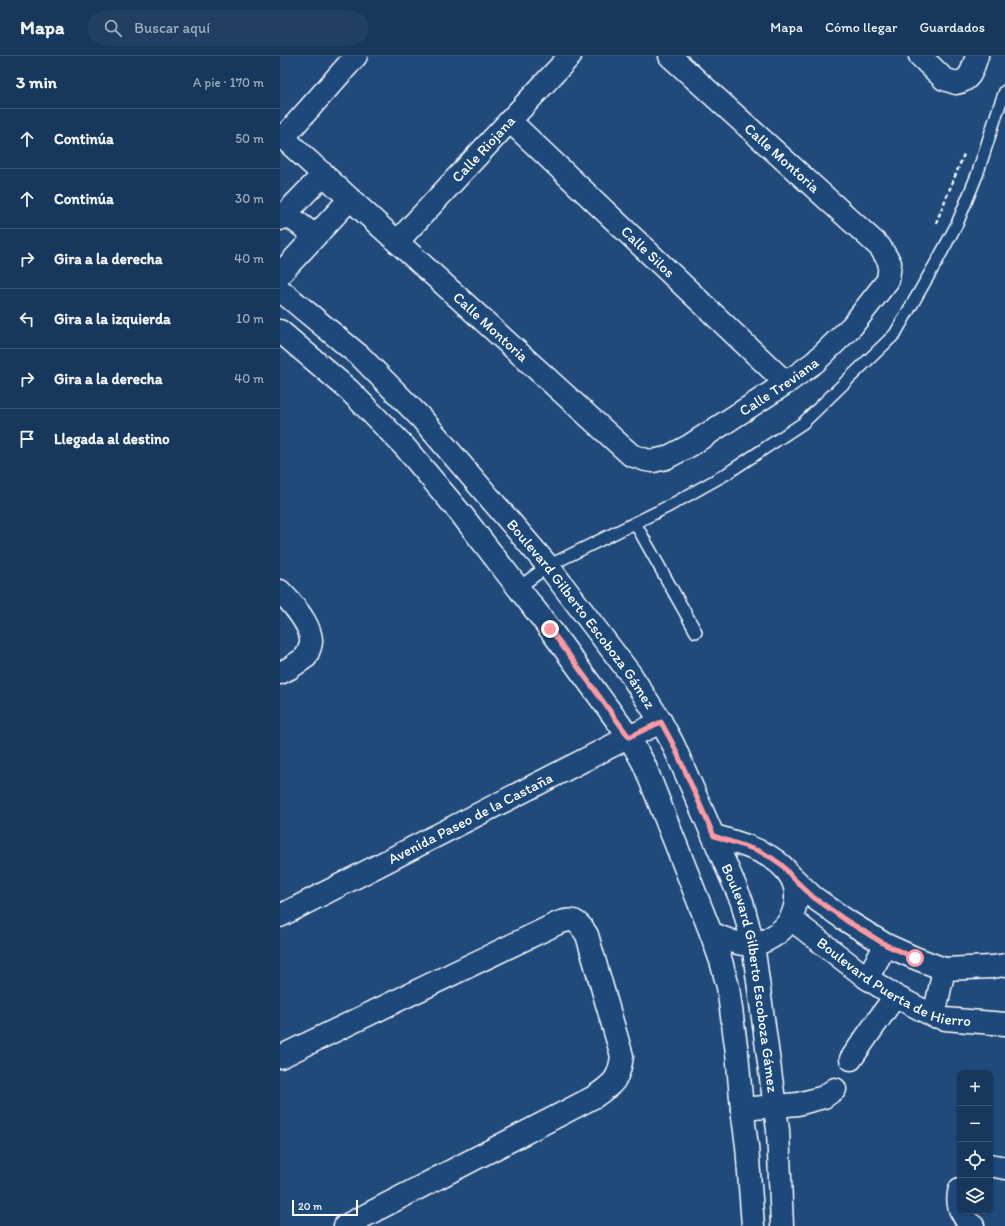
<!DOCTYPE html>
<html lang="es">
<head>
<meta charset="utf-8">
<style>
  body { margin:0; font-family:Itim,sans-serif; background:#203f62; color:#f1f3f6 }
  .controls { position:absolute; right:12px; bottom:12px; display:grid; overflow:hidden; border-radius:8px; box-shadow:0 1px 3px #0004 }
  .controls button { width:36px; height:36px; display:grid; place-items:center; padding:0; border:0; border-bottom:1px solid #365272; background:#17385c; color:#f1f3f6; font:20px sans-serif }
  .scale { position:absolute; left:12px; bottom:10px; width:66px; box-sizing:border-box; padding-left:4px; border:2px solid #fff; border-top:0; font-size:11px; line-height:14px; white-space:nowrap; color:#fff; -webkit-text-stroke:3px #1f4a7a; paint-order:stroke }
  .stop { position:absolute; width:12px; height:12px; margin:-9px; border:3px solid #ff9aa2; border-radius:50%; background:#fff }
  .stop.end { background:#ff9aa2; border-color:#fff; box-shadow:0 1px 4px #0008 }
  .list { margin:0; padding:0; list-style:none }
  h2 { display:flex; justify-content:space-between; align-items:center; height:52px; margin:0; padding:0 16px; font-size:17px }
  h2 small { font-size:13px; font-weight:400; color:#9eacbb }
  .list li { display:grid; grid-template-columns:26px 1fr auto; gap:12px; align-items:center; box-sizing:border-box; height:60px; padding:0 16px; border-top:1px solid #365272 }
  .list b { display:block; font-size:15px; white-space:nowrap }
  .list em { font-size:13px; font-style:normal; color:#9eacbb }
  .icon { flex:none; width:22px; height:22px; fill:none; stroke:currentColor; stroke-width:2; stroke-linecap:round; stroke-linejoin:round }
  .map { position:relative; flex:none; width:725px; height:1170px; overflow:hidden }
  header { display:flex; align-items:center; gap:24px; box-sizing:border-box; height:56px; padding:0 20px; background:#17385c; border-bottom:1px solid #365272 }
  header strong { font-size:19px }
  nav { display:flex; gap:22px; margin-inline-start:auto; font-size:14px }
  .search { width:280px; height:36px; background:#203f62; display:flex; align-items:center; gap:10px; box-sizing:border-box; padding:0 14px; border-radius:22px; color:#9eacbb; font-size:15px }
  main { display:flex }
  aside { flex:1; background:#17385c }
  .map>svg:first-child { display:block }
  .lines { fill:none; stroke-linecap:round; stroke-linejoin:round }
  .lane-casing { stroke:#fff; stroke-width:14 }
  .street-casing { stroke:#fff; stroke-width:25 }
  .path { stroke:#fff; stroke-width:2.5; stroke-dasharray:4 3; stroke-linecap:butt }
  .lane { stroke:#1f4a7a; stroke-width:11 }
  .street { stroke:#1f4a7a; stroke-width:22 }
  .route { stroke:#ff9aa2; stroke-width:5 }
  .labels { text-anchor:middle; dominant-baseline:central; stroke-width:3; stroke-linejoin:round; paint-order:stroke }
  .street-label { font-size:15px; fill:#fff; stroke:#1f4a7a }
</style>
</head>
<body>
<header>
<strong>Mapa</strong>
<div class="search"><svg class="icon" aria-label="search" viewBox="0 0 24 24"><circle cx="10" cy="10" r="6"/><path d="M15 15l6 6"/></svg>Buscar aquí</div>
<nav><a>Mapa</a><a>Cómo llegar</a><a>Guardados</a></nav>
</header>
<main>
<aside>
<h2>3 min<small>A pie · 170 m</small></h2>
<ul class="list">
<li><svg class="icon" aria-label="ahead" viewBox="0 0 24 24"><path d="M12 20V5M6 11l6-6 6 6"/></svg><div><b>Continúa</b></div><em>50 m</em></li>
<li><svg class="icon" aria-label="ahead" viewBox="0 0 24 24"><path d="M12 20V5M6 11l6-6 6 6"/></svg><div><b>Continúa</b></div><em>30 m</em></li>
<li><svg class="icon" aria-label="right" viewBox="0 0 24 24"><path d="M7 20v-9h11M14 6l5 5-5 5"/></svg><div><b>Gira a la derecha</b></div><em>40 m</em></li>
<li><svg class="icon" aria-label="left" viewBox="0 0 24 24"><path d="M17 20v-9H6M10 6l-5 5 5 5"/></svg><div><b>Gira a la izquierda</b></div><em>10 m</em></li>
<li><svg class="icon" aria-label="right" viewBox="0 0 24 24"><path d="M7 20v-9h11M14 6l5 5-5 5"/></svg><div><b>Gira a la derecha</b></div><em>40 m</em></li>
<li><svg class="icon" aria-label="arrive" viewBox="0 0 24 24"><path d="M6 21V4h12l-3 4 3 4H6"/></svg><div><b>Llegada al destino</b></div></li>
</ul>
</aside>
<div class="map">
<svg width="725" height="1170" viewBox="0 0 725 1170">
  <rect width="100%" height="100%" fill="#1f4a7a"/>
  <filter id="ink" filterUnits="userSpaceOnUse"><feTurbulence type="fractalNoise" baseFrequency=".025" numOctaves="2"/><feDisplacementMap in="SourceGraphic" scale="8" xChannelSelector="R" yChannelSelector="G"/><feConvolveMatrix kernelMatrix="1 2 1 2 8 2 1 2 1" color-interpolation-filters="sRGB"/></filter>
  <g filter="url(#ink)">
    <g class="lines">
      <g class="lane-casing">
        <g id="lane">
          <polyline points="355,467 416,576"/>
          <polyline points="238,532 268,510 389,450 446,418 523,367 615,278 657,205 677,168 697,119 719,51 725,35"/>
        </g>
      </g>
      <g class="street-casing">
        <g id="street">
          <path d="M640,0L664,23L676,27C692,24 692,13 697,0"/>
          <path id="s1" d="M230,65L506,327"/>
          <path id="s2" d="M0,79L351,399L366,404L373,405L386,402L409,390L506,327L535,306L572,270L608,224L610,207L600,191L390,0"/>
          <polyline points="3,82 76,0"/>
          <polyline points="5,157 35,180"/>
          <polyline points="0,163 44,118"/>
          <path id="s3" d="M117,186L290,0"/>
          <polyline points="0,218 70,143"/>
          <path id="s4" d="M0,234L81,301L142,363L268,510L351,619L381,666L393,688L462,846L473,888L498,1074L502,1170"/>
          <polyline points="0,275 69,334 124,390 182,459 270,573 349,681 364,708 431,877 441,905 448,931 457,997 462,1053 467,1090 473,1170"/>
          <path d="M0,535C11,546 32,569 31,586C31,590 28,596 26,601L10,612L0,617"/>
          <polyline points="512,821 533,841 567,865 606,889 635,902 664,913 712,911 725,909"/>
          <path id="s5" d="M0,860L349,681L381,666"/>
          <path id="s6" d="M511,863L587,922L615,940L654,960L665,963L725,968"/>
          <path d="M431,877C444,882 458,890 472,888C479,888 487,884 492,881C519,865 525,830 501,809C485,794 455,786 434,780"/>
          <polyline points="587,922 606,889"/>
          <polyline points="654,960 664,913"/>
          <path d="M0,1001L276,868C294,861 297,864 307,879L342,1000C339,1024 333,1028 314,1041L65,1170"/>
          <polyline points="571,1003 615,940"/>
          <polyline points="462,1053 518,1048 544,1041 555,1033"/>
          <polyline points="710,1109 725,1112"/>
          <path d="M680,1133C678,1139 678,1147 680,1153"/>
          <polyline points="681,1155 688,1167 693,1170"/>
        </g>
      </g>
      <polyline class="path" points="656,167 684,98"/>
      <use href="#lane" class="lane"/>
      <use href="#street" class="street"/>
    </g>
  </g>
  <g class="lines" filter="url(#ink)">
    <polyline class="route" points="270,573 349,681 381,666 393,688 434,780 479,795 492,802 502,809 512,821 533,841 567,865 606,889 635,902"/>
  </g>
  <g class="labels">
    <g class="street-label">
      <text stroke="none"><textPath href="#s3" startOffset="127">Calle Riojana</textPath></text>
      <text transform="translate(502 102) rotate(42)">Calle Montoria</text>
      <text stroke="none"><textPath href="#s1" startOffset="190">Calle Silos</textPath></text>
      <text stroke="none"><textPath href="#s2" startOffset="285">Calle Montoria</textPath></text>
      <text stroke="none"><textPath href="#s2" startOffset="645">Calle Treviana</textPath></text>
      <text stroke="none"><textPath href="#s4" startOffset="444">Boulevard Gilberto Escoboza Gámez</textPath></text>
      <text stroke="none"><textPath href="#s5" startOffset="214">Avenida Paseo de la Castaña</textPath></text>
      <text stroke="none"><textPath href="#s4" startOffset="852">Boulevard Gilberto Escoboza Gámez</textPath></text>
      <text stroke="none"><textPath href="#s6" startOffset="123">Boulevard Puerta de Hierro</textPath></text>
    </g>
  </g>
</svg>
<div class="controls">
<button>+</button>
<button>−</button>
<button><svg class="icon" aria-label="locate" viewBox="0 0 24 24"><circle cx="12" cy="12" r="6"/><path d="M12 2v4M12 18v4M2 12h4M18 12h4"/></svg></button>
<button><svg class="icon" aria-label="layers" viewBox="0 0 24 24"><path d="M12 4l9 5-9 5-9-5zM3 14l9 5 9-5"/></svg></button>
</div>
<div class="scale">20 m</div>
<div class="stop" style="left:635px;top:902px"></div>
<div class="stop end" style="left:270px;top:573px"></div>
</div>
</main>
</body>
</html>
